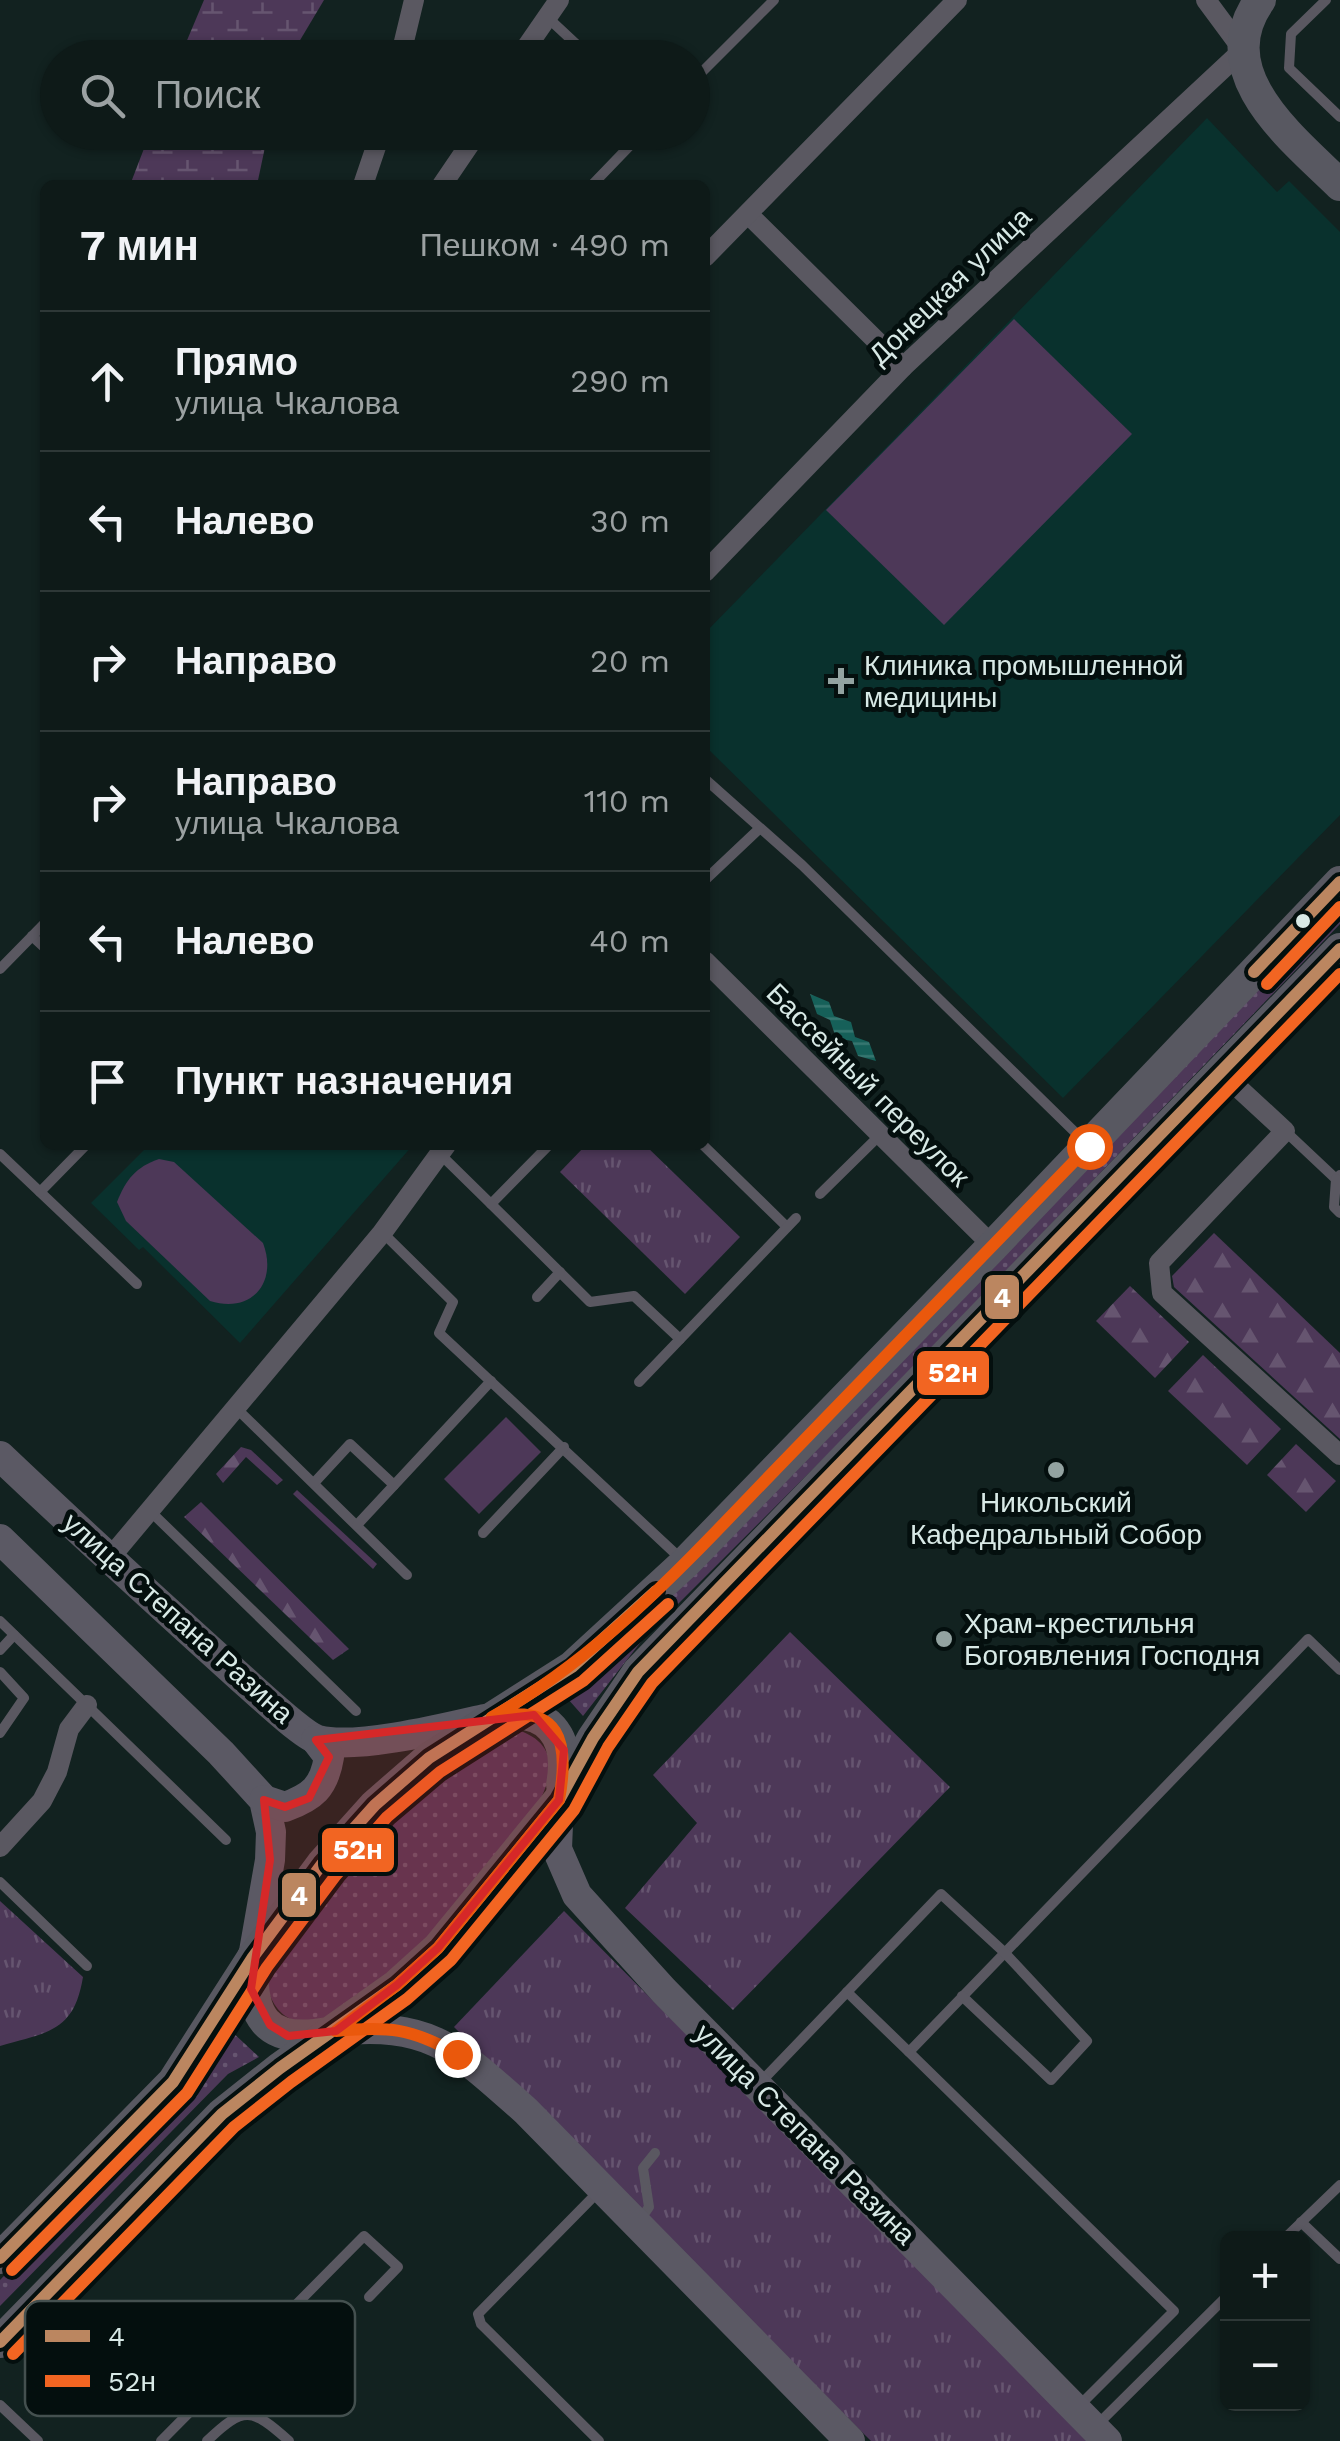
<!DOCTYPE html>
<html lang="ru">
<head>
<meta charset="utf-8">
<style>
  body { margin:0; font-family:"Work Sans",sans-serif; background:#1c2725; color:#f1f3f6 }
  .controls { position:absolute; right:30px; bottom:30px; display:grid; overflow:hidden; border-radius:15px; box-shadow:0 2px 8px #0004 }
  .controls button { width:90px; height:90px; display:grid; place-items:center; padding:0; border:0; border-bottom:2px solid #2e3837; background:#0e1a18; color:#f1f3f6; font:50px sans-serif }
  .stop { position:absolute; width:30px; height:30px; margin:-22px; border:8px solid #ea580c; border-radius:50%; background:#fff }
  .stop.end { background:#ea580c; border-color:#fff; box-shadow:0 2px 10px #0008 }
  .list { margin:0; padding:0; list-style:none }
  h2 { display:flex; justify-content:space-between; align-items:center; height:130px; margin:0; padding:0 40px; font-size:42px }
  h2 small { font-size:32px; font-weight:400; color:#9ba1a2 }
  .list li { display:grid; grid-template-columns:65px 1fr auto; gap:30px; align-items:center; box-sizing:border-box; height:140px; padding:0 40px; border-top:2px solid #2e3837 }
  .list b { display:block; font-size:38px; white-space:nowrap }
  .list p { margin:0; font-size:32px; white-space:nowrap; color:#9ba1a2 }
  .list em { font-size:32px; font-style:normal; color:#9ba1a2 }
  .icon { flex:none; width:55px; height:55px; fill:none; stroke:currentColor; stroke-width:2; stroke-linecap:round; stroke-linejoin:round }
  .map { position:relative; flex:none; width:1340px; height:2441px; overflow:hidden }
  .search { position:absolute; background:#0e1a18; box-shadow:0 2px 8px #0004; left:40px; top:40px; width:670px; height:110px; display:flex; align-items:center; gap:25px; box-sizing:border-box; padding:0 35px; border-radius:55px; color:#9ba1a2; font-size:38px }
  .panel { position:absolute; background:#0e1a18; box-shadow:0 2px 8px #0004; left:40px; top:180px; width:670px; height:970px; border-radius:15px }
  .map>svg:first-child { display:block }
  .built { fill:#09312d }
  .grass { fill:url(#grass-dots) }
  .forest { fill:url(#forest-firs) }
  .wetland { fill:url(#wetland-marsh) }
  .park { fill:url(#park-tufts) }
  .garden { fill:#4d3858 }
  .water { fill:url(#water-rules) }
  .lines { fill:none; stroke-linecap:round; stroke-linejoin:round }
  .lane { stroke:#5a5861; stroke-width:10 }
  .street { stroke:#5a5861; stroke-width:20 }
  .secondary { stroke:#5b5964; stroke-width:30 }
  .primary { stroke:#585861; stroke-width:32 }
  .bus-1-casing { stroke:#040f0e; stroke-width:20 }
  .bus-2-casing { stroke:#040f0e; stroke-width:20 }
  .bus-1 { stroke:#bb8660; stroke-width:12 }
  .bus-2 { stroke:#f26522; stroke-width:12 }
  .route { stroke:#ea580c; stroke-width:12 }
  .marked { fill:#d62828; fill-opacity:0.2; stroke:#d62828; stroke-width:8; stroke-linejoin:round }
  .poi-dot { fill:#93a3a1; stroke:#040f0e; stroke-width:4 }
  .bus-dot { fill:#d8e9e6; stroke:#040f0e; stroke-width:4 }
  .labels { text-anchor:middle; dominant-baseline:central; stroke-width:10; stroke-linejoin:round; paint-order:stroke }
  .street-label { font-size:28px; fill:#d8e9e6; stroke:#040f0e }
  .poi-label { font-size:28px; fill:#d8e9e6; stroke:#040f0e; text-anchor:start }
  .key { fill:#040f0e; stroke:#44504f; stroke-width:2.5 }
  .key-label { font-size:28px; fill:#d8e9e6 }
  .line-badge { stroke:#040f0e; stroke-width:4 }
  .badge-label { font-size:28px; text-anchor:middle; font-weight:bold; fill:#fff }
</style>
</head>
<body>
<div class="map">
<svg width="1340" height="2441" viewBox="0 0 1340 2441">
  <defs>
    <pattern id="grass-dots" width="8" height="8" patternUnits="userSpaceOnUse" patternTransform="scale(2.5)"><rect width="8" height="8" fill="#4d3858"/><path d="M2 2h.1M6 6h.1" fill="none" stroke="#665570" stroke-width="1.8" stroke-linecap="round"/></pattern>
    <pattern id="forest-firs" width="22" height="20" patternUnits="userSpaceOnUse" patternTransform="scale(2.5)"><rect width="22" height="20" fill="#4d3858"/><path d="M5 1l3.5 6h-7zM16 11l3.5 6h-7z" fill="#665570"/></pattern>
    <pattern id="wetland-marsh" width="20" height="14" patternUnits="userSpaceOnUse" patternTransform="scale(2.5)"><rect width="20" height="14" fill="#4d3858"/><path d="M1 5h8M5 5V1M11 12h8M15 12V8" fill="none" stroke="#665570"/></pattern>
    <pattern id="park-tufts" width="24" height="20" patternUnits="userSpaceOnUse" patternTransform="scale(2.5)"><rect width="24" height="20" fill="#4d3858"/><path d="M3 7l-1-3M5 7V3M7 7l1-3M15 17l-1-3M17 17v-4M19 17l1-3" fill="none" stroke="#665570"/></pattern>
    <pattern id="water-rules" width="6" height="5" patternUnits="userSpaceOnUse" patternTransform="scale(2.5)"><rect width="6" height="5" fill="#166059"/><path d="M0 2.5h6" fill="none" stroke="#377771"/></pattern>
  </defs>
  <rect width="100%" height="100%" fill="#122220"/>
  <g class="built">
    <polygon points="1207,118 1277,192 1289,181 1340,232 1340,815 1063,1098 705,746 705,633"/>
    <polygon points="149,1145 413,1145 240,1343 143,1247 139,1250 91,1203"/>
  </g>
  <g class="grass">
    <polygon points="1340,900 1340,924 871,1411 644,1638 583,1716 560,1690"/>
    <path d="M511,1728C608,1753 495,1862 463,1897C435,1929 408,1965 373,1989C344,2009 294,2046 271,1998C266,1989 265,1969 268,1961C273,1950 284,1939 290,1930C330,1875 446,1741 511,1728Z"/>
    <polygon points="229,2029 259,2057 228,2074 0,2306 0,2280 179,2097 218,2053"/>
  </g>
  <g class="forest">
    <polygon points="1214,1233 1340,1353 1340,1439 1174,1287 1172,1276"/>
    <polygon points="1130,1286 1189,1342 1155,1378 1096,1321"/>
    <polygon points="1203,1355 1281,1429 1247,1465 1168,1391"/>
    <polygon points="1296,1444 1336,1481 1306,1512 1267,1475"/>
    <polygon points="241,1447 251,1450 283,1480 277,1485 246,1457 223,1483 216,1474"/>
    <polygon points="297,1490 377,1564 373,1569 293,1494"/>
    <polygon points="201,1502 349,1649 333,1660 184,1517"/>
  </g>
  <g class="wetland">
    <polygon points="204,0 324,0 290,57 180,57"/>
    <polygon points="150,133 268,133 257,185 130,185"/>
  </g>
  <g class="park">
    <polygon points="586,1145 645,1145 740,1237 685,1294 560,1172"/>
    <polygon points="790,1632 950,1787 733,2010 625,1908 697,1823 653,1775"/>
    <path d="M0,1901L83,1977C74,2032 48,2032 0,2046Z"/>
    <polygon points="564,1911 1090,2441 871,2441 454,2027"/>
  </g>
  <g class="garden">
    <polygon points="1014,319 1132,434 944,625 826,510"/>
    <path d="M159,1159L174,1162L263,1243C278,1282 252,1314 210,1301L126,1221L117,1202C126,1179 136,1167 159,1159Z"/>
    <polygon points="506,1417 541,1452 479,1514 444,1479"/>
  </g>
  <polygon class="water" points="810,994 829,1002 834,1016 851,1022 855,1037 869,1042 876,1061 858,1056 852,1041 836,1038 830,1020 817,1014"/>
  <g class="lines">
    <g class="lane">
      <polyline points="1326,0 1291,34 1289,68 1340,117"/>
      <polyline points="546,16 591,58"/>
      <polyline points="692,82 774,0"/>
      <polyline points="592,185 643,132"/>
      <polyline points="705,779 802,865 1085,1142"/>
      <polyline points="705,880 759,829"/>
      <polyline points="32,936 45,948"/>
      <polyline points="0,969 45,923"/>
      <polyline points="1285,1131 1336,1179 1340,1175"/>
      <polyline points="703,1145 787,1227"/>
      <polyline points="439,1153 491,1204 549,1145"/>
      <polyline points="0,1154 137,1284"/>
      <polyline points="1336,1179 1334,1207 1340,1213"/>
      <polyline points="40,1192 86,1145"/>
      <polyline points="820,1194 880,1135"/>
      <polyline points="491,1204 590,1302 634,1296 680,1339"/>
      <polyline points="383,1233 453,1302 439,1333 680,1558"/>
      <polyline points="537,1297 560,1272"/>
      <polyline points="639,1382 796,1218"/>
      <polyline points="236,1408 407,1575"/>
      <polyline points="314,1483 350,1444 394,1485"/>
      <polyline points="149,1510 356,1711"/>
      <polyline points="357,1525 491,1381"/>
      <polyline points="483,1533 564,1447"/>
      <polyline points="0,1621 226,1840"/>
      <polyline points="0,1650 14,1635"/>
      <polyline points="0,1672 24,1698 0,1733"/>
      <polyline points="0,1882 87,1966"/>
      <polyline points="847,1992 909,2052 1308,1639 1340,1670"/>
      <polyline points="909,2052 1174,2311 1077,2408"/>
      <polyline points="758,2085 941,1894 1004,1952 1087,2041 1051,2080 962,1996"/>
      <polyline points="640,2220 649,2207 643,2168 655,2153"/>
      <polyline points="1301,2222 1340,2259"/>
      <polyline points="1285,2238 1340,2185"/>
      <polyline points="0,2405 38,2441"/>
      <polyline points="1097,2425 1228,2295"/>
      <polyline points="161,2441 364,2236 398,2267 369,2297"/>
      <path d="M207,2441C244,2406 251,2407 289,2441"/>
      <polyline points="599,2441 481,2324 478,2314 600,2190"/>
    </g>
    <g class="street">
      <polyline points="400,58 414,0"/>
      <polyline points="519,58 559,0"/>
      <polyline points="363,185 381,132"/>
      <polyline points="442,185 478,132"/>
      <polyline points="748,214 903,367"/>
      <polyline points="705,257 957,0"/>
      <polyline points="705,572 903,367 1243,50 1206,0"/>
      <polyline points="705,961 993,1246"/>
      <polyline points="1220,1071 1285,1131 1159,1263 1162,1293 1340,1455"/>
      <polyline points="109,1559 382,1233 446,1145"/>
      <polyline points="0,1847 42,1801 57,1772 69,1729 87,1705"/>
    </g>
    <g class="secondary">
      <path d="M0,1456C79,1531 160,1605 241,1678C256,1691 302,1735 318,1740C355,1750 445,1728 484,1719"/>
      <polyline points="0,1539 221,1753 264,1800 271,1832 270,1860 253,1957"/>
      <path d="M264,1800L285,1807C312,1797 324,1788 329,1757L316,1740"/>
      <polyline points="559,1800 557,1849 577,1895 664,1991 1107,2441"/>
      <path d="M336,2031C432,2021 458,2051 526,2111L850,2441"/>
    </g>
    <g class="primary">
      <path d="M1260,0C1208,73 1292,138 1340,185"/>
      <path d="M497,1716C548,1705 571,1737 562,1785"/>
      <path d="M253,1957C249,2015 264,2045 328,2033"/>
      <polyline points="0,2258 173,2082 253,1957 322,1864 375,1805 429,1758 572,1667 685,1563 993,1246 1340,882"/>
      <polyline points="0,2342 222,2114 280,2068 397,1985 438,1948 559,1800 593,1738 638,1672 1340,949"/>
    </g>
    <g class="bus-1-casing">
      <g id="bus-1">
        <polyline points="1254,972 1340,882"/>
        <polyline points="0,2258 173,2082 253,1957 322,1864 375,1805 429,1758 572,1667 656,1591"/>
        <polyline points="0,2342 222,2114 280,2068 397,1985 438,1948 559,1800 593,1738 638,1672 1340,949"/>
      </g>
    </g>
    <g class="bus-2-casing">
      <g id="bus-2">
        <polyline points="1267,984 1340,907"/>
        <polyline points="12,2270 187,2093 267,1967 336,1875 387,1817 440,1772 583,1681 668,1604"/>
        <polyline points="13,2354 234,2127 291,2082 407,1999 451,1960 574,1810 608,1747 652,1683 1340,974"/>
      </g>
    </g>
    <use href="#bus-1" class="bus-1"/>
    <use href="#bus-2" class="bus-2"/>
  </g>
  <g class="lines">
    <path class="route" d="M457,2054C411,2028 388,2026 336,2031L397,1985L438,1948L559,1800C570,1741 560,1703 492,1717C605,1654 692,1556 782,1463C885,1358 987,1252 1089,1146"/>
  </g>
  <path class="marked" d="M534,1715L564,1750L559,1800L438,1948L397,1985L336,2031L288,2036L270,2025L251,1989L270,1860L264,1800L285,1807L309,1798L329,1757L316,1740Z"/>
  <g class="poi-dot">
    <path d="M836 666h10v10h10v10h-10v10h-10v-10h-10v-10h10z"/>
    <circle cx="1056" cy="1470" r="10"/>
    <circle cx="944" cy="1639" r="10"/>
  </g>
  <circle class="bus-dot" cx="1303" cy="921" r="9"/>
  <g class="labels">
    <g class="street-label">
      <text transform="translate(950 286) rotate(-44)">Донецкая улица</text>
      <text transform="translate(868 1085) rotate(45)">Бассейный переулок</text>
      <text transform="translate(178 1618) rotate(42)">улица Степана Разина</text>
      <text transform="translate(805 2134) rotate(45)">улица Степана Разина</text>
    </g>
    <g class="poi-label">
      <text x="864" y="665">Клиника промышленной<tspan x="864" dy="32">медицины</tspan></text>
      <text x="1056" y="1502" text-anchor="middle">Никольский<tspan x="1056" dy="32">Кафедральный Собор</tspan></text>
      <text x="964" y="1623">Храм-крестильня<tspan x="964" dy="32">Богоявления Господня</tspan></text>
    </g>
  </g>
  <rect x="25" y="2301" width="330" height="115" rx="15" class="key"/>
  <rect x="45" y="2330" width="45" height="12" fill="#bb8660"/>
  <rect x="45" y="2375" width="45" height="12" fill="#f26522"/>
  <g class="key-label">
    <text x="108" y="2346">4</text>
    <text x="108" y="2391">52н</text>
  </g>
  <g class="line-badge">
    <rect x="983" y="1273" width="38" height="48" rx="10" fill="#bb8660"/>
    <rect x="915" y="1349" width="76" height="48" rx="10" fill="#f26522"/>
    <rect x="320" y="1826" width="76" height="48" rx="10" fill="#f26522"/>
    <rect x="280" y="1871" width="38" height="48" rx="10" fill="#bb8660"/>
  </g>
  <g class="badge-label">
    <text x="1002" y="1307">4</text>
    <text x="953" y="1382">52н</text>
    <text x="358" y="1859">52н</text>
    <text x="299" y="1905">4</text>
  </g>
</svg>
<div class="controls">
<button>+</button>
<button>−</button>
</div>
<div class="stop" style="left:1089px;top:1146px"></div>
<div class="stop end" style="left:457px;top:2054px"></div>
<div class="search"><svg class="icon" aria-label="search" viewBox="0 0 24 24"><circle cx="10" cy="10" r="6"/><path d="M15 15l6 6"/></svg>Поиск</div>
<section class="panel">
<h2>7 мин<small>Пешком · 490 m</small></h2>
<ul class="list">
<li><svg class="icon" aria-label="ahead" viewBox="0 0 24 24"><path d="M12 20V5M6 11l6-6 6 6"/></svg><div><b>Прямо</b><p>улица Чкалова</p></div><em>290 m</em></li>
<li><svg class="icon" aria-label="left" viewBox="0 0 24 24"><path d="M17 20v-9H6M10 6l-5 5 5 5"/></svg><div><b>Налево</b></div><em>30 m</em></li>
<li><svg class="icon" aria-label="right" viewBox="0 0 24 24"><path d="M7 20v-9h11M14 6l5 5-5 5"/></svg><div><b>Направо</b></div><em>20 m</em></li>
<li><svg class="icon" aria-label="right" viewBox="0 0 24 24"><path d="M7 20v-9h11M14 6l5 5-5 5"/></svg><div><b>Направо</b><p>улица Чкалова</p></div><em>110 m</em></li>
<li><svg class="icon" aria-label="left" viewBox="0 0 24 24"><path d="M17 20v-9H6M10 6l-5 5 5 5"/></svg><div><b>Налево</b></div><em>40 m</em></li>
<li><svg class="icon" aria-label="arrive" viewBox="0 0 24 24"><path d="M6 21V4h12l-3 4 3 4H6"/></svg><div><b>Пункт назначения</b></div></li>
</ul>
</section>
</div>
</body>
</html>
